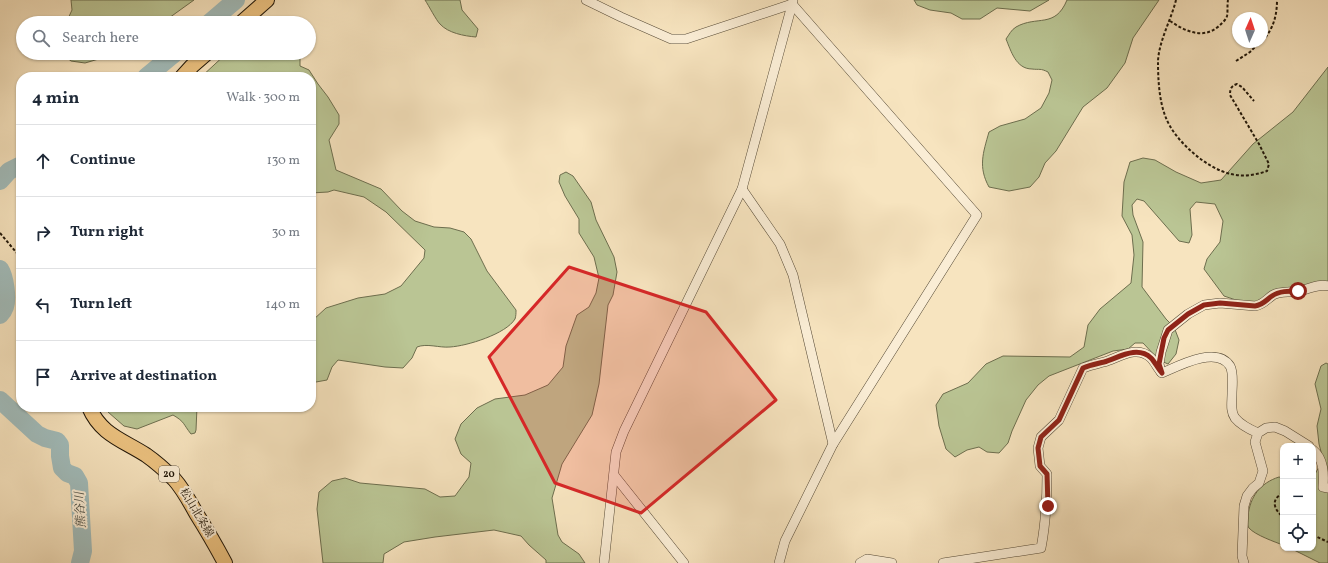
<!DOCTYPE html>
<html lang="en">
<head>
<meta charset="utf-8">
<style>
  body { margin:0; font-family:Vollkorn,"Noto Serif JP",serif; background:#f2f2f3; color:#1f2937 }
  .controls { position:absolute; right:12px; bottom:12px; display:grid; overflow:hidden; border-radius:8px; box-shadow:0 1px 3px #0004 }
  .controls button { width:36px; height:36px; display:grid; place-items:center; padding:0; border:0; border-bottom:1px solid #e0e1e3; background:#fff; color:#1f2937; font:20px sans-serif }
  .compass { position:absolute; left:1232px; top:12px; width:36px; height:36px; border-radius:50%; background:#fff; box-shadow:0 1px 3px #0004; rotate:3deg }
  .stop { position:absolute; width:12px; height:12px; margin:-9px; border:3px solid #8f2418; border-radius:50%; background:#fff }
  .stop.end { background:#8f2418; border-color:#fff; box-shadow:0 1px 4px #0008 }
  .list { margin:0; padding:0; list-style:none }
  h2 { display:flex; justify-content:space-between; align-items:center; height:52px; margin:0; padding:0 16px; font-size:17px }
  h2 small { font-size:13px; font-weight:400; color:#747a83 }
  .list li { display:grid; grid-template-columns:26px 1fr auto; gap:12px; align-items:center; box-sizing:border-box; height:72px; padding:0 16px; border-top:1px solid #e0e1e3 }
  .list b { display:block; font-size:15px; white-space:nowrap }
  .list em { font-size:13px; font-style:normal; color:#747a83 }
  .icon { flex:none; width:22px; height:22px; fill:none; stroke:currentColor; stroke-width:2; stroke-linecap:round; stroke-linejoin:round }
  .map { position:relative; flex:none; width:1328px; height:563px; overflow:hidden }
  .search { position:absolute; background:#fff; box-shadow:0 1px 3px #0004; left:16px; top:16px; width:300px; height:44px; display:flex; align-items:center; gap:10px; box-sizing:border-box; padding:0 14px; border-radius:22px; color:#747a83; font-size:15px }
  .panel { position:absolute; background:#fff; box-shadow:0 1px 3px #0004; left:16px; top:72px; width:300px; height:340px; border-radius:16px }
  .map>svg:first-child { display:block }
  .green { fill:#bac594; stroke:#6d6e4e }
  .lines { fill:none; stroke-linecap:round; stroke-linejoin:round }
  .river { stroke:#a1bcbb; stroke-width:18 }
  .minor-casing { stroke:#564a36; stroke-width:10 }
  .primary-casing { stroke:#201608; stroke-width:16 }
  .path { stroke:#201608; stroke-width:2; stroke-dasharray:3 2; stroke-linecap:butt }
  .minor { stroke:#faedd5; stroke-width:9 }
  .primary { stroke:#ecc280; stroke-width:14 }
  .route { stroke:#8f2418; stroke-width:5 }
  .marked { fill:#d62828; fill-opacity:0.2; stroke:#d62828; stroke-width:3; stroke-linejoin:round }
  .labels { text-anchor:middle; dominant-baseline:central; stroke-width:4; stroke-linejoin:round; paint-order:stroke }
  .shield { fill:#faedd5; stroke:#615646; stroke-width:1 }
  .shield-label { font-size:10px; font-weight:bold; fill:#201608 }
  .street-label { font-size:11px; fill:#201608; stroke:#faedd5 }
  .water-label { font-size:12px; font-style:italic; fill:#4d5047; stroke:#faedd5 }
</style>
</head>
<body>
<div class="map">
<svg width="1328" height="563" viewBox="0 0 1328 563">
  <rect width="100%" height="100%" fill="#f7e4bf"/>
  <filter id="stains"><feTurbulence type="fractalNoise" baseFrequency=".005" numOctaves="4"/><feColorMatrix values="0 0 0 0 .2 0 0 0 0 .09 0 0 0 0 .02 0 0 0 .5 -.17"/></filter>
  <radialGradient id="worn" r=".72"><stop offset=".6" stop-color="#630" stop-opacity="0"/><stop offset="1" stop-color="#630" stop-opacity=".3"/></radialGradient>
  <g class="green">
    <polygon points="71,0 194,0 162,23 66,23 72,10"/>
    <path d="M425,0H460L462,10L478,29L476,37C464,36 448,33 440,24C436,20 429,6 425,0Z"/>
    <polygon points="914,0 1049,0 1030,11 997,8 980,19 962,19 951,13 930,10 917,5"/>
    <path d="M1067,0H1159L1133,38L1125,63L1107,88L1083,107L1056,151L1045,163L1039,177L1030,187L1009,191L989,187C978,167 983,153 989,132L1000,126L1025,119L1041,108L1049,93L1052,80L1048,72C1040,68 1040,70 1032,69C1016,69 1011,51 1006,39C1009,35 1011,30 1016,27C1037,15 1055,29 1067,0Z"/>
    <polygon points="61,53 119,53 85,63 71,61"/>
    <path d="M227,53H305L300,57V66L309,70L318,84L328,97L339,115V124L329,140L336,170L381,189L402,211L415,221L434,227L450,228L464,232L471,239L487,271L516,310C516,313 516,316 515,319C506,334 467,346 450,347C439,348 427,343 417,347L412,358L403,368L385,367L338,360L332,367L327,380L316,382L311,380V328L313,320L326,308L358,298L385,294L401,286L424,258L425,250L386,212L364,197L334,190L328,192L311,193V77H201Z"/>
    <polygon points="1328,67 1328,288 1317,285 1248,304 1224,296 1204,269 1207,259 1220,242 1223,221 1215,204 1196,202 1190,209 1192,235 1189,243 1179,241 1144,201 1137,199 1132,205 1133,215 1143,242 1142,287 1166,319 1174,327 1179,340 1176,354 1168,364 1159,360 1143,343 1135,343 1128,349 1113,351 1049,376 1038,385 1026,400 1012,431 1008,443 999,453 987,452 979,447 967,450 955,457 946,449 939,426 936,405 943,394 968,383 986,364 1003,356 1070,357 1084,347 1088,325 1100,309 1131,283 1134,255 1132,235 1122,216 1124,182 1130,162 1143,158 1155,160 1176,172 1201,183 1221,180 1253,144 1293,112"/>
    <polygon points="566,172 573,176 591,202 596,220 614,257 617,272 613,295 608,305 599,384 592,415 562,464 552,498 558,535 562,542 579,554 585,563 546,563 546,560 529,545 521,536 494,530 435,537 404,542 384,554 383,563 323,563 317,509 319,492 332,481 345,478 360,483 425,489 440,497 455,496 469,477 471,463 461,454 455,439 461,424 477,408 495,399 525,395 548,385 563,367 566,346 577,315 589,307 596,293 599,278 594,257 579,233 579,219 565,196 559,182 560,175"/>
    <polygon points="1326,363 1328,364 1328,563 1320,563 1290,548 1313,548 1313,478 1323,459 1319,444 1317,426 1321,409 1315,384 1321,366"/>
    <path d="M106,407H197L196,430L195,433L191,434C183,424 185,422 173,415L137,429L124,426L108,412Z"/>
    <path d="M1279,477L1283,478V545C1275,542 1255,535 1249,528C1247,526 1248,520 1248,516C1250,497 1260,483 1279,477Z"/>
  </g>
  <g class="lines">
    <g class="river">
      <polyline points="209,23 236,0"/>
      <polyline points="146,77 175,53"/>
      <polyline points="0,181 9,171 21,165"/>
      <path d="M0,269C5,277 8,298 5,307C4,310 2,313 0,315"/>
      <polyline points="0,400 37,434 45,438 57,441 60,445 60,456 62,468 67,473 75,476 79,483 83,551 80,563"/>
    </g>
    <g class="minor-casing">
      <g id="minor">
        <polyline points="586,0 621,17 671,39 686,39 792,4"/>
        <polyline points="742,189 780,244 793,275 833,444"/>
        <path d="M1161,372L1159,364L1161,352L1168,330L1188,314L1204,305L1220,303L1255,306C1263,305 1267,299 1273,295C1281,291 1289,293 1298,291C1308,290 1317,283 1328,286"/>
        <path d="M1313,450C1324,459 1324,474 1323,487L1328,488"/>
        <polyline points="614,475 684,563"/>
        <polyline points="604,563 616,452 624,431 742,189 793,1"/>
        <polyline points="779,563 785,541 833,444 977,215 792,4"/>
        <polyline points="860,563 867,559 892,563"/>
        <path d="M943,563L1041,548C1046,522 1047,501 1047,474L1040,466L1038,448L1041,437L1059,420L1083,368C1090,365 1096,364 1104,362C1118,358 1137,344 1151,358C1155,362 1158,369 1162,373C1178,366 1217,345 1230,366C1234,373 1232,386 1232,394C1232,402 1230,411 1235,418C1240,424 1251,430 1258,433"/>
        <polyline points="1244,563 1242,556 1244,506 1247,496 1253,488 1259,483 1263,471 1255,442 1258,433 1266,428 1275,427 1285,431 1309,446"/>
      </g>
    </g>
    <g class="primary-casing">
      <g id="primary">
        <polyline points="241,23 267,0"/>
        <polyline points="182,77 192,66 207,53"/>
        <path d="M89,407C101,435 123,440 146,455C156,462 166,471 174,479C183,489 190,502 196,513C206,529 216,546 225,563"/>
      </g>
    </g>
    <g class="path">
      <path d="M1176,0C1171,20 1159,41 1158,61C1158,79 1159,101 1166,118C1175,141 1207,169 1231,174C1243,177 1256,175 1267,171L1269,164L1259,144L1230,95C1230,89 1231,86 1237,84L1242,87L1254,101"/>
      <path d="M1170,21C1185,31 1203,40 1219,26C1222,23 1226,20 1227,16C1228,11 1227,5 1228,0"/>
      <path d="M1262,41C1273,30 1277,16 1277,0"/>
      <polyline points="1236,61 1250,52 1260,42"/>
      <polyline points="0,233 21,258"/>
      <path d="M1283,493C1270,500 1274,509 1283,517"/>
      <polyline points="1313,535 1328,542"/>
    </g>
    <use href="#minor" class="minor"/>
    <use href="#primary" class="primary"/>
  </g>
  <g class="lines">
    <path class="route" d="M1048,506L1047,474L1040,466L1038,448L1041,437L1059,420L1083,368C1090,365 1096,364 1104,362C1118,358 1137,345 1151,358C1155,362 1158,369 1162,373L1159,364L1164,338L1168,330L1188,314L1204,305L1220,303L1255,306C1263,305 1266,300 1272,296C1279,291 1289,291 1298,291"/>
  </g>
  <path class="marked" d="M569,267L706,312L776,400L641,513L555,483L489,357Z"/>
  <g class="labels">
    <rect class="shield" x="159" y="466" width="20" height="16" rx="3"/>
    <g class="shield-label">
      <text x="169" y="474">20</text>
    </g>
    <g class="street-label">
      <text transform="translate(196 513) rotate(59)">松山北条線</text>
    </g>
    <g class="water-label">
      <text transform="translate(81 510) rotate(-93)">熊谷川</text>
    </g>
  </g>
  <rect width="100%" height="100%" filter="url(#stains)"/>
  <rect width="100%" height="100%" fill="url(#worn)"/>
</svg>
<div class="controls">
<button>+</button>
<button>−</button>
<button><svg class="icon" aria-label="locate" viewBox="0 0 24 24"><circle cx="12" cy="12" r="6"/><path d="M12 2v4M12 18v4M2 12h4M18 12h4"/></svg></button>
</div>
<svg class="compass" viewBox="-18 -18 36 36"><path d="M0-13l5 13h-10z" fill="#e53935"/><path d="M0 13l5-13h-10z" fill="#747a83"/></svg>
<div class="stop" style="left:1298px;top:291px"></div>
<div class="stop end" style="left:1048px;top:506px"></div>
<div class="search"><svg class="icon" aria-label="search" viewBox="0 0 24 24"><circle cx="10" cy="10" r="6"/><path d="M15 15l6 6"/></svg>Search here</div>
<section class="panel">
<h2>4 min<small>Walk · 300 m</small></h2>
<ul class="list">
<li><svg class="icon" aria-label="ahead" viewBox="0 0 24 24"><path d="M12 20V5M6 11l6-6 6 6"/></svg><div><b>Continue</b></div><em>130 m</em></li>
<li><svg class="icon" aria-label="right" viewBox="0 0 24 24"><path d="M7 20v-9h11M14 6l5 5-5 5"/></svg><div><b>Turn right</b></div><em>30 m</em></li>
<li><svg class="icon" aria-label="left" viewBox="0 0 24 24"><path d="M17 20v-9H6M10 6l-5 5 5 5"/></svg><div><b>Turn left</b></div><em>140 m</em></li>
<li><svg class="icon" aria-label="arrive" viewBox="0 0 24 24"><path d="M6 21V4h12l-3 4 3 4H6"/></svg><div><b>Arrive at destination</b></div></li>
</ul>
</section>
</div>
</body>
</html>
